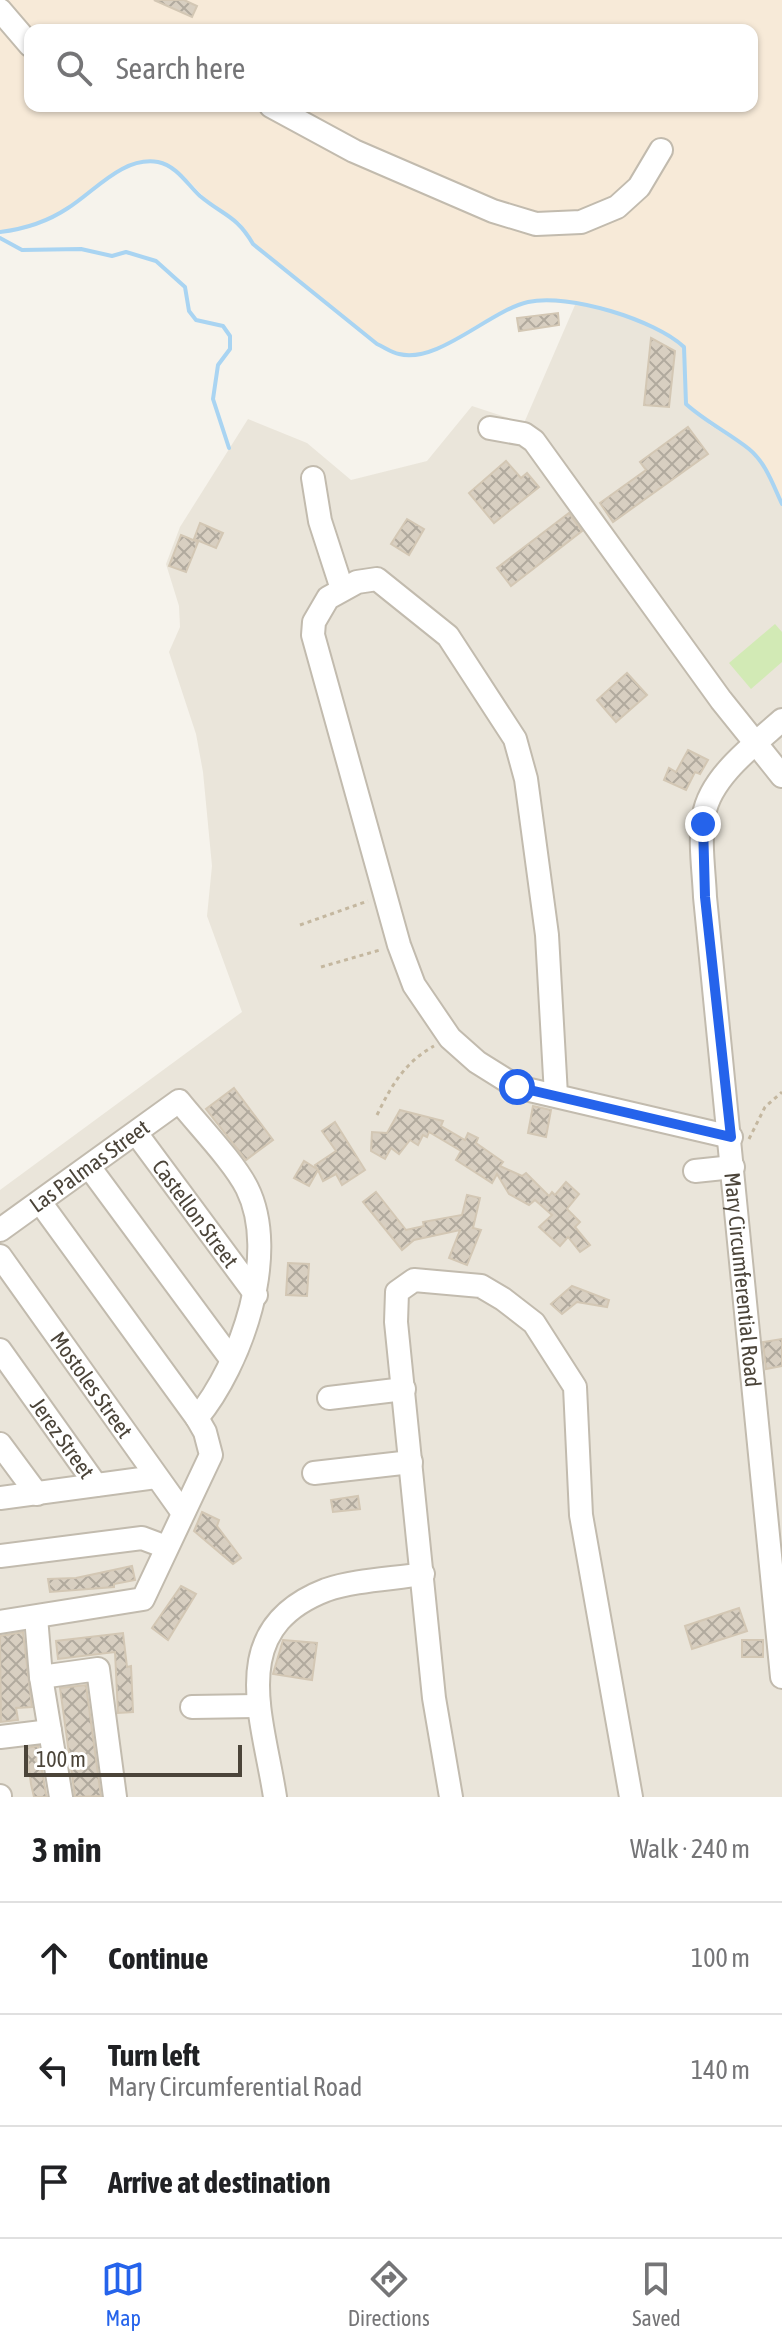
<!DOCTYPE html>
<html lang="en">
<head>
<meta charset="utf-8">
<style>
  body { margin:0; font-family:"Asap Condensed",sans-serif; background:#f6f6f6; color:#202124 }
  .scale { position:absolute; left:24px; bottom:20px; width:218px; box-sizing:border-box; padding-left:8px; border:4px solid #4b4439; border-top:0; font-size:22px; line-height:28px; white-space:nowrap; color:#4b4439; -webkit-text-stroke:6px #fff; paint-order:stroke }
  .stop { position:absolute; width:24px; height:24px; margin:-18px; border:6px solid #2563eb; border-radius:50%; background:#fff }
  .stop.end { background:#2563eb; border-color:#fff; box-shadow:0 2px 8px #0008 }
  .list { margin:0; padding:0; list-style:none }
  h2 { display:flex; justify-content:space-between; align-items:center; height:104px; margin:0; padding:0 32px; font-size:34px }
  h2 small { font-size:26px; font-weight:400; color:#757577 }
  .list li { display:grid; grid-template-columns:52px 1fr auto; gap:24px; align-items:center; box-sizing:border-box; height:112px; padding:0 32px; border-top:2px solid #e0e0e0 }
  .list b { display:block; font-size:30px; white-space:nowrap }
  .list p { margin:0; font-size:26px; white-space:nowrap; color:#757577 }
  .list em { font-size:26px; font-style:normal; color:#757577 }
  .icon { flex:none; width:44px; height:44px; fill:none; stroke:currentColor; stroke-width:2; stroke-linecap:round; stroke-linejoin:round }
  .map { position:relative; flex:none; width:782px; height:1797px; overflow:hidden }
  .search { position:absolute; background:#fff; box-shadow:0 2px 6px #0004; left:24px; right:24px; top:24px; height:88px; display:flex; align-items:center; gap:20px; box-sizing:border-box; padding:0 28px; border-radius:16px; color:#757577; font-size:30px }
  .sheet { height:440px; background:#fff }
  nav { display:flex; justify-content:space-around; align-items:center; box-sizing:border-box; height:112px; border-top:2px solid #e0e0e0; background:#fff; font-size:22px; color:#757577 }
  nav a { display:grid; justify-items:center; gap:4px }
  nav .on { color:#2563eb }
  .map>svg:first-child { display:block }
  .residential { fill:#eae5da }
  .commercial { fill:#f7ead8; fill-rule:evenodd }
  .green { fill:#d2eab5 }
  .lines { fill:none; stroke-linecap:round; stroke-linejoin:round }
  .stream { stroke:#a9d4f2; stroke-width:4 }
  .building { fill:url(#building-cross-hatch); stroke:#d3c7b4; stroke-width:2 }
  .minor-casing { stroke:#c2bbae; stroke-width:26 }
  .path { stroke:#c4b79f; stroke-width:3; stroke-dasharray:4 4; stroke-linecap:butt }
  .minor { stroke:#fff; stroke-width:22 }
  .route { stroke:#2563eb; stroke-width:10 }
  .labels { text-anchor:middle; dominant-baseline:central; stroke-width:8; stroke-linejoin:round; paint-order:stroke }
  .street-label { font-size:22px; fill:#4b4439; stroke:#fff }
</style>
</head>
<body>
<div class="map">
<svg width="782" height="1797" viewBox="0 0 782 1797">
  <defs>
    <pattern id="building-cross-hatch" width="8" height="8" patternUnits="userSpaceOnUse" patternTransform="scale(2)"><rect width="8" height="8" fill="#d8cfc1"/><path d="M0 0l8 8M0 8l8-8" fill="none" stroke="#b1aa9e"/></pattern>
  </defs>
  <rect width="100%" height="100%" fill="#f6f3ec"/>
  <polygon class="residential" points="575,305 601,306 670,333 684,347 687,366 684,390 710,425 749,449 765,468 782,504 782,1797 0,1797 0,1190 242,1012 207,916 212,866 203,772 196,734 169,652 180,627 179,606 166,564 180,527 248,419 307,443 351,480 427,461 472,406 524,423"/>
  <path class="commercial" d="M0,0H782V504L765,468L749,449L710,425L686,404L684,347L669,333L601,306L531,301L497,313L429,353L400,355L377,344L253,244L240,222L217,210L183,175L160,162H136L103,181L68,209L27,229L0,232ZM30,30H752V106H30Z"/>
  <polygon class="green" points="775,624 782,632 782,662 751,689 729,663"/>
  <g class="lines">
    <g class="stream">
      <path d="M0,232C25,229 47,222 68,208C95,191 123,156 158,162C177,166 187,184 200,196C224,216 236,215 253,244L377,344C384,347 392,353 399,354C438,364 489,311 528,302C569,293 655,320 684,347L686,404C706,422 729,433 749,449C766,463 773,485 782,504"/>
      <polyline points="0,238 22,250 81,249 112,256 126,252 156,261 185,287 189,311 196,320 223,326 230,336 230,349 218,365 213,399 229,448"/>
    </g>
  </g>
  <g class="building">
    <polygon points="154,0 184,0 197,6 192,17"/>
    <polygon points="558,313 559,325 519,331 517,318"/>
    <polygon points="651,338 675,351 669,407 644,405"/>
    <polygon points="688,427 708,454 613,522 600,503 646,470 640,462"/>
    <polygon points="506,461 521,478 527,473 539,487 494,523 469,493"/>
    <polygon points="569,513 582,531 511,586 497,568"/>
    <polygon points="407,519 424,529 409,555 391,544"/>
    <polygon points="200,523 223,533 216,548 194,539"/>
    <polygon points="181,535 198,542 186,572 169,566"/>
    <polygon points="627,673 647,695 616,722 597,700"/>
    <polygon points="688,750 708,760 700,774 695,772 686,790 664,780 669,768 676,772"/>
    <polygon points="234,1088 273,1140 246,1160 206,1109"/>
    <polygon points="533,1106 551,1110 546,1137 528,1133"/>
    <polygon points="400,1110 443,1121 441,1126 465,1140 468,1133 478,1138 476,1143 503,1162 500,1166 522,1176 526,1173 549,1196 552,1192 555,1195 566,1182 579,1194 567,1209 580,1222 575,1227 590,1245 580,1252 568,1237 560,1246 539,1227 552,1215 535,1200 529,1205 509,1194 497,1174 492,1183 456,1160 461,1151 429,1132 427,1137 423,1135 418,1145 410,1140 399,1154 391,1148 385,1159 371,1151 372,1132 387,1133"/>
    <polygon points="335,1122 365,1170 342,1185 336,1174 323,1181 318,1170 309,1186 294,1178 304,1161 317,1169 315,1165 336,1151 322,1131"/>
    <polygon points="376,1192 406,1230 424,1226 423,1222 462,1215 467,1195 480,1198 473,1228 481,1230 467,1265 449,1258 460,1230 414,1240 402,1250 363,1202"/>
    <polygon points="288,1263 309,1264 307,1296 286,1295"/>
    <polygon points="572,1286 609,1300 607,1307 577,1302 562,1314 551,1304"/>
    <polygon points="782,1339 782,1366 766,1369 763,1342"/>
    <polygon points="358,1496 360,1509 333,1512 331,1500"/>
    <polygon points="202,1512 219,1520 217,1526 241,1558 233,1564 194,1531"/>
    <polygon points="132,1566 135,1580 114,1584 114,1587 50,1592 48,1579 76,1578"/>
    <polygon points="181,1586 196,1594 168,1640 152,1628"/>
    <polygon points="739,1608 747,1631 692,1649 685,1626"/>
    <polygon points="23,1632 32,1707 16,1708 18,1720 1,1722 0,1636"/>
    <polygon points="123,1633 127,1667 131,1666 133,1712 118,1713 115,1652 58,1659 56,1641"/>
    <polygon points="283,1640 317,1643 312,1680 273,1674"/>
    <rect x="742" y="1640" width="21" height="17"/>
    <polygon points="86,1685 101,1796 75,1797 60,1688"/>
    <polygon points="38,1746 46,1794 47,1797 34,1797 31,1784 26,1748"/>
  </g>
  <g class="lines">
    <g class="minor-casing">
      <g id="minor">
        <polyline points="0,10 30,45"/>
        <polyline points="271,106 354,151 493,211 536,224 581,222 617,207 639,187 661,150"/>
        <polyline points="490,428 524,434 534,441 721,700 782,776"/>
        <polyline points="313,478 320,521 342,589"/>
        <path id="s1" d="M782,720C755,744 710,777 704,815C699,841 704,871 705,897L782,1677"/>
        <polyline points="556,1095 547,935 526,779 515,739 448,636 377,579 357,582 328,598 314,622 313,635 399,945 414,985 450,1038 477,1062 517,1087 731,1137"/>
        <path id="s2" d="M136,1133L256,1295"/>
        <polyline points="90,1168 231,1359"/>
        <polyline points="695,1171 733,1167"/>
        <path id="s3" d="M0,1230L179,1101C198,1125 234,1162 247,1188C280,1254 241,1365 197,1418"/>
        <path id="s4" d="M0,1256L183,1513"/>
        <path id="s5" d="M0,1350L96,1485"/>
        <polyline points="329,1398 404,1389"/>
        <polyline points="0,1444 37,1494"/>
        <polyline points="314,1473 411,1462"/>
        <polyline points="0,1498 156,1477"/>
        <polyline points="0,1556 142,1538 166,1547"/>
        <polyline points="36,1617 41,1677 61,1797"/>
        <polyline points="0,1622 143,1599 211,1455 205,1432 197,1418 40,1202"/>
        <polyline points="41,1677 98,1669 115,1797"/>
        <polyline points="192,1707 259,1706"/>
        <polyline points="0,1737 50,1731"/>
        <polyline points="0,1796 0,1797"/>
        <path d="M275,1797C263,1717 225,1629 326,1590C355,1580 392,1579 423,1574"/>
        <polyline points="451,1797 434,1698 396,1322 397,1292 414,1280 481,1286 503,1299 534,1323 575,1387 581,1515 631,1797"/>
      </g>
    </g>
    <g class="path">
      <polyline points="300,925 368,901"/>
      <polyline points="321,967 380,950"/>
      <path d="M377,1115C391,1086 405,1062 434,1046"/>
      <polyline points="749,1139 765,1107 782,1092"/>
    </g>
    <use href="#minor" class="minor"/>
  </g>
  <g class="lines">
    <polyline class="route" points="517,1087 731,1137 705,897 703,824"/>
  </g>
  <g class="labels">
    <g class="street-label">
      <text stroke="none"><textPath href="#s3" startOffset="110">Las Palmas Street</textPath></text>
      <text stroke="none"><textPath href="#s2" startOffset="100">Castellon Street</textPath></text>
      <text stroke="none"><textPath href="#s1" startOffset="592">Mary Circumferential Road</textPath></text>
      <text stroke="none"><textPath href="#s4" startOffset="158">Mostoles Street</textPath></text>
      <text stroke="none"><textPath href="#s5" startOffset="108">Jerez Street</textPath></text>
    </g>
  </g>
</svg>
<div class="scale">100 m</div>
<div class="stop" style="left:517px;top:1087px"></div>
<div class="stop end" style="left:703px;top:824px"></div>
<div class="search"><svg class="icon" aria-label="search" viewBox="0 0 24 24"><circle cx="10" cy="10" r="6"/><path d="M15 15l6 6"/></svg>Search here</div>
</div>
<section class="sheet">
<h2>3 min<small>Walk · 240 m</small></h2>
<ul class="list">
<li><svg class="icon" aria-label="ahead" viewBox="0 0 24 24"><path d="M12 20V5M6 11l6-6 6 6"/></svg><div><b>Continue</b></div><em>100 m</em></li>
<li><svg class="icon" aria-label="left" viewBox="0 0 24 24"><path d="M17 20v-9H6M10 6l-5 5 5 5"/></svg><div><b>Turn left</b><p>Mary Circumferential Road</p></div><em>140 m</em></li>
<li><svg class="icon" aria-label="arrive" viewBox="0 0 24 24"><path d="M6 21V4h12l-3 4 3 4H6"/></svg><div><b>Arrive at destination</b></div></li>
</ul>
</section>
<nav>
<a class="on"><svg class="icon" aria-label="map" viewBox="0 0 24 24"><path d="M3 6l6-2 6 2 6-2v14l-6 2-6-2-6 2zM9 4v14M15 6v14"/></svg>Map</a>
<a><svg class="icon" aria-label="directions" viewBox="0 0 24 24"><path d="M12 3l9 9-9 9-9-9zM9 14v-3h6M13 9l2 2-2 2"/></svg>Directions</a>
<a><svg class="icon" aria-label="saved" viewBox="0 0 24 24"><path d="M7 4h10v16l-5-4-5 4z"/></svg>Saved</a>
</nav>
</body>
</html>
